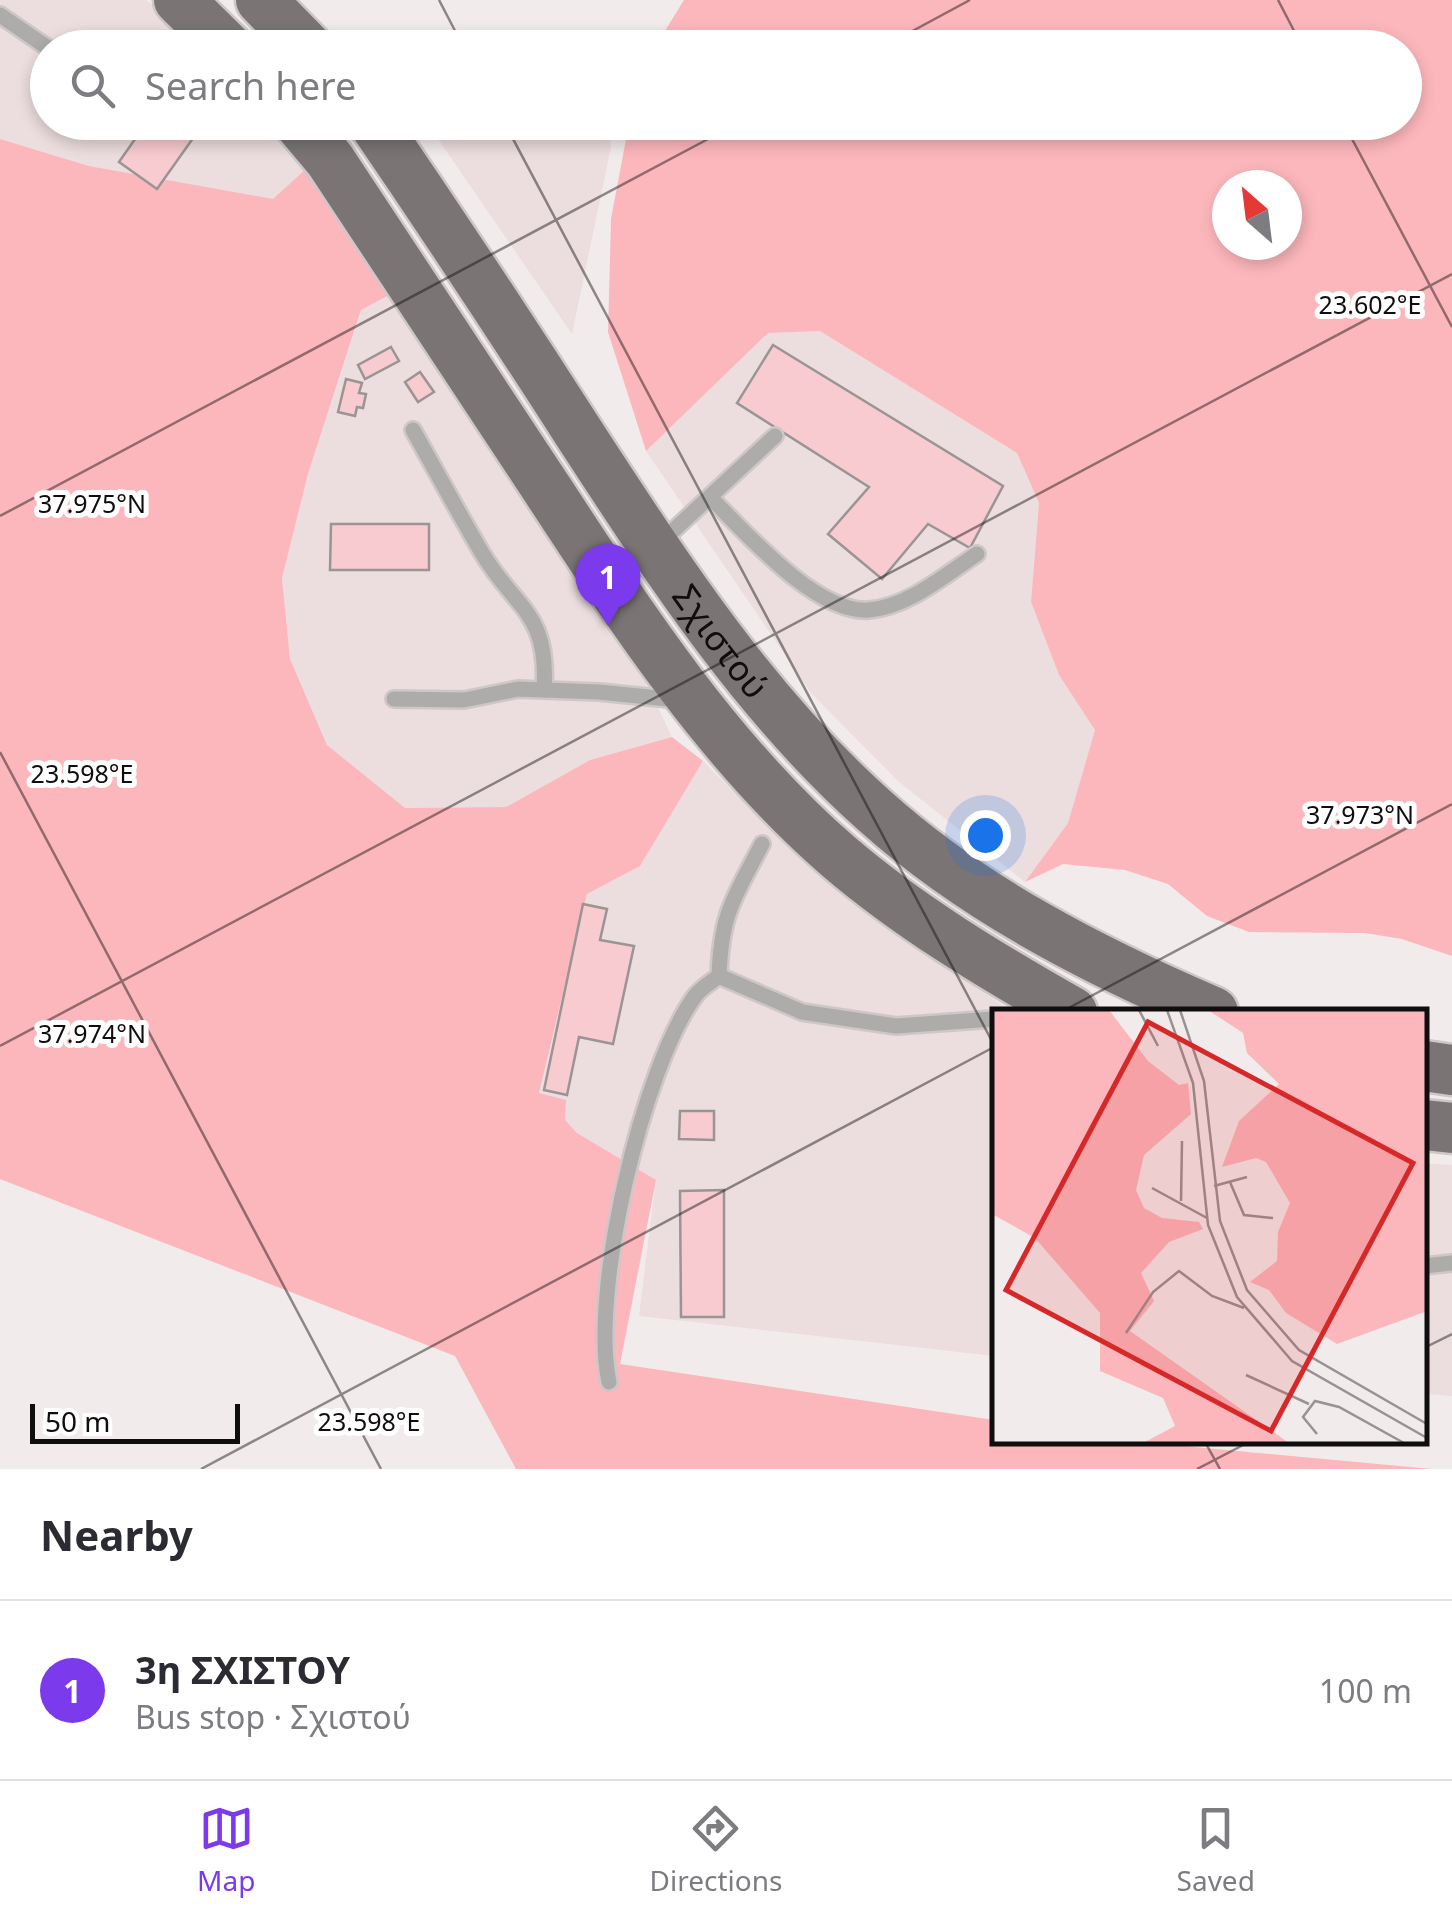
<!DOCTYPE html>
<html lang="en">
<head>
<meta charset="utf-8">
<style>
  body { margin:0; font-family:"Noto Sans",sans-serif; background:#f2f2f3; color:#2b2b33 }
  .compass { position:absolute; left:1212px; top:170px; width:90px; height:90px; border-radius:50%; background:#fff; box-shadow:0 5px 15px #0003; rotate:332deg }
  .scale { position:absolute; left:30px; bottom:25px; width:210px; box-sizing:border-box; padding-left:10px; border:5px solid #0f0d0d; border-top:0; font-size:28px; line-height:35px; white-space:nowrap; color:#0f0d0d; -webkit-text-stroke:8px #fff; paint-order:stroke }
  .you { position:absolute; left:985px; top:835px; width:35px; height:35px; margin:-25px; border:8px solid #fff; border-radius:50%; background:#1a73e8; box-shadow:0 0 0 15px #1a73e833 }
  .badge { display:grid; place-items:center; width:65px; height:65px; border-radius:50%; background:#7c3aed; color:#fff; font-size:32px; font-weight:700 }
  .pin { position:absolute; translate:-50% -82px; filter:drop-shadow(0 2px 5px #0008) }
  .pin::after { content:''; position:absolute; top:52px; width:35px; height:30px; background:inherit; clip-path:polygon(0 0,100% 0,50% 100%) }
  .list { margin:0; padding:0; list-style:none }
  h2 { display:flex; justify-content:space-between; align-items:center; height:130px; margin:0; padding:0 40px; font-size:42px }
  h2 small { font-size:32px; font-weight:400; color:#7c7c81 }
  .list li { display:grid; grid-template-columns:65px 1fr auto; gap:30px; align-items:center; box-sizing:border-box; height:180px; padding:0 40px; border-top:2px solid #e1e1e2 }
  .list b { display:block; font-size:38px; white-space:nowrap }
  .list p { margin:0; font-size:32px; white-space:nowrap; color:#7c7c81 }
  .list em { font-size:32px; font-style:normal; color:#7c7c81 }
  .icon { flex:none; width:55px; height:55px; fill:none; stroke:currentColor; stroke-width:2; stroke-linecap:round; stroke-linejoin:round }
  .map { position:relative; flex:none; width:1452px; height:1469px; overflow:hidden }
  .search { position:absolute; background:#fff; box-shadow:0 5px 15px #0003; left:30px; right:30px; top:30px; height:110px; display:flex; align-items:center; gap:25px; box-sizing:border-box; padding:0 35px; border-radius:55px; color:#7c7c81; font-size:38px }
  .sheet { height:310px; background:#fff }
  nav { display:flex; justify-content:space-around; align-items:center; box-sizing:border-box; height:140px; border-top:2px solid #e1e1e2; background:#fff; font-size:28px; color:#7c7c81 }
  nav a { display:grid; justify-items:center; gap:5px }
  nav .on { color:#7c3aed }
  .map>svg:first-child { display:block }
  .built { fill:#ecddde }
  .green { fill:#fcb7bc; fill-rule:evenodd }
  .building { fill:#f7cbcf; stroke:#9a9494; stroke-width:2.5 }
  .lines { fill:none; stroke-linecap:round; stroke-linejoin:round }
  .service-casing { stroke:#cec7c8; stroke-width:20 }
  .primary-casing { stroke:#cec7c8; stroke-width:55 }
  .service { stroke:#aeabab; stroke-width:15 }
  .primary { stroke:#7a7475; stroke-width:50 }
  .ticks { fill:none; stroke:#0f0d0d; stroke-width:2.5; stroke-opacity:0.45 }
  .labels { text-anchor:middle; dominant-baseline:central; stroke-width:10; stroke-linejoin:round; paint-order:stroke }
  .street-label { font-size:35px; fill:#0f0d0d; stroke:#fff }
  .inset-road { fill:none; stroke:#979293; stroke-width:2.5 }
  .view { fill:#d62828; fill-opacity:0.15; stroke:#d62828; stroke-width:5 }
  .inset-edge { fill:none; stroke:#0f0d0d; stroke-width:5 }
  .ticks-label { font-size:25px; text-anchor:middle; fill:#0f0d0d; stroke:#fff; stroke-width:10; stroke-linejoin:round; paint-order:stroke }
</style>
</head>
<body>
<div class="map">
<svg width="1452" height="1469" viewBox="0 0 1452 1469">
  <rect width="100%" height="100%" fill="#f2ebec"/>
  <g class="built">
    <polygon points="0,0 146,0 204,47 48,48 48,122 270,123 307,168 273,200 89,166 0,139"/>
    <polygon points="427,123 608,123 611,147 572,334"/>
    <polygon points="391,294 627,643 672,737 590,760 506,807 404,808 327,745 290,659 282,578 308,474 362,309"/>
    <polygon points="820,331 1017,453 1039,503 1031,602 1059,675 1095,730 1068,823 1025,882 898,781 811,693 646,451 768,333"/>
    <polygon points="703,761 805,864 930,957 1011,1011 994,1012 994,1356 639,1316 656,1180 577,1133 539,1094 587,894 640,866"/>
    <polygon points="1424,1163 1452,1165 1452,1396 1425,1394"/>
  </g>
  <g class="green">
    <path d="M684,0H1452V956L1402,939L1365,933L1249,932L1207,916L1168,884L1125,870L1063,864L1025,882L1068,823L1095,730L1059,675L1031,602L1039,503L1017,453L820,331L768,333L646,451L608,332L611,219L629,123L1404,122V48L655,47ZM1227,185H1287V245H1227Z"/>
    <polygon points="0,139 89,166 273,199 307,168 391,294 361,310 308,474 282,578 290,659 327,745 405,808 506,807 590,760 672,737 703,761 640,866 587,894 539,1093 566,1100 565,1120 577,1133 656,1180 620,1364 994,1420 994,1442 1141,1442 1432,1469 516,1469 455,1356 0,1179"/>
  </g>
  <g class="building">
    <polygon points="147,122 180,122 196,134 157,189 119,162"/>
    <polygon points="773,345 1003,486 970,548 928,524 882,579 828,534 869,487 737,403"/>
    <polygon points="391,347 399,361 365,379 358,365"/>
    <polygon points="420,372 434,392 418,402 405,382"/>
    <polygon points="346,379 362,383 359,393 366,394 363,408 357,407 355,416 338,412"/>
    <polygon points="331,524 429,524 429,570 330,570"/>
    <polygon points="583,904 607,909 600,940 634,946 613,1044 579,1037 567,1095 544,1090"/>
    <polygon points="680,1111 714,1111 714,1140 679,1139"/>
    <polygon points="724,1190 724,1317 681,1317 680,1191"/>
  </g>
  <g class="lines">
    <g class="service-casing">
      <g id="service">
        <polyline points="0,15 48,48"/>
        <path d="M413,430C436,471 458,512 482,553C516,610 549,612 544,690"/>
        <path d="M710,497C745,532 816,614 869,610C908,607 945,575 977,554"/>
        <polyline points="661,542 775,436"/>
        <polyline points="394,699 464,700 518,689 599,692 678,700"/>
        <path d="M719,976C721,913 734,898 762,844"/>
        <polyline points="1424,1266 1452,1263"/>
        <path d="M609,1382C590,1294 642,1069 695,996C701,988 711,982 719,976L802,1012L896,1026L994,1019"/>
      </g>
    </g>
    <g class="primary-casing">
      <g id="primary">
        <polyline points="179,0 228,48"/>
        <polyline points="261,0 308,48"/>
        <path d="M298,122L330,160C403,270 475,380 547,489C632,619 720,754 838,856C909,917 991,966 1072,1012"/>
        <path id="s1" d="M373,122C444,226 514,332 582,438C668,570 756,706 876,812C973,899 1094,961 1213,1012"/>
        <polyline points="1424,1066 1452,1070"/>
        <polyline points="1424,1125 1452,1128"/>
      </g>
    </g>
    <use href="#service" class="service"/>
    <use href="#primary" class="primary"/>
  </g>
  <path class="ticks" d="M439,0L464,48M1278,0L1303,48M881,48L970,0M504,122L994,1045M1343,122L1452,327M0,516L740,122M0,752L381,1469M1061,1012L1452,804M0,1046L1452,274M1424,1348L1452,1334M1205,1442L1220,1469M201,1469L994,1047M1197,1469L1249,1442"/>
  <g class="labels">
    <g class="street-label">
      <text stroke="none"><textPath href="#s1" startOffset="625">Σχιστού</textPath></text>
    </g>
  </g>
  <g transform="translate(992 1009)">
    <rect width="435" height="435" fill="#f2ebec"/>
    <path d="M0,1H117L156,52L187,76L196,74L199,105L152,146L144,181L152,199L170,209L207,213L211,220L177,233L149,264L162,292L138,322L297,434H151L183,417L171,389L108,362V304L43,229L0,205ZM216,1H435V302L345,335L294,304L277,281L258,273L285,252L286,223L298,194L274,153L264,149L230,158L247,112L287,75L255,44L251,24Z" fill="#fcb7bc"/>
    <path class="inset-road" d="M147,1L166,37M175,1L201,74L216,216L245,288L300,352L435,429M188,1L212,72L228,212L255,281L307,341L435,415M238,173L252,206L281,209M222,177L255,168M160,179L215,209M189,192L190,132M134,324L161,283L187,262L220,287L252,299M254,366L317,395M325,425L311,408L323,392L347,398L412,434"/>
    <path class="view" d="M156,13L421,154L279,422L14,281Z"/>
    <rect width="435" height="435" class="inset-edge"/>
  </g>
  <g class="ticks-label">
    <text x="1370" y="314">23.602°E</text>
    <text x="92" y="513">37.975°N</text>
    <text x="82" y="783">23.598°E</text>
    <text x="1360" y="824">37.973°N</text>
    <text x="92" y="1043">37.974°N</text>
    <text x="369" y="1431">23.598°E</text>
  </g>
</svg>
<svg class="compass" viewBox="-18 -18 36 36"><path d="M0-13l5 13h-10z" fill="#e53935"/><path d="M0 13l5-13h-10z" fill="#7c7c81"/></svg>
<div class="scale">50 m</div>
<div class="you"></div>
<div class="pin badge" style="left:608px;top:626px">1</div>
<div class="search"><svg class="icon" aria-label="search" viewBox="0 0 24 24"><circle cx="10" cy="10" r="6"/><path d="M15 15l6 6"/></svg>Search here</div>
</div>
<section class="sheet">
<h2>Nearby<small></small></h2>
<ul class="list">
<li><span class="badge">1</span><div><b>3η ΣΧΙΣΤΟΥ</b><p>Bus stop · Σχιστού</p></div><em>100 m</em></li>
</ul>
</section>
<nav>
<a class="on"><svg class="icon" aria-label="map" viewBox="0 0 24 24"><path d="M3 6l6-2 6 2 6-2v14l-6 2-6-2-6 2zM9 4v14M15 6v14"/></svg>Map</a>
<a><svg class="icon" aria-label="directions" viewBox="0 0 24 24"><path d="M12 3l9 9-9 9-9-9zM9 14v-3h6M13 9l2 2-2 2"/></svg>Directions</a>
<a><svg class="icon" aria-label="saved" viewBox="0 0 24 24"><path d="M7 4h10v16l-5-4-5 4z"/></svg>Saved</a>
</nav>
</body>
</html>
